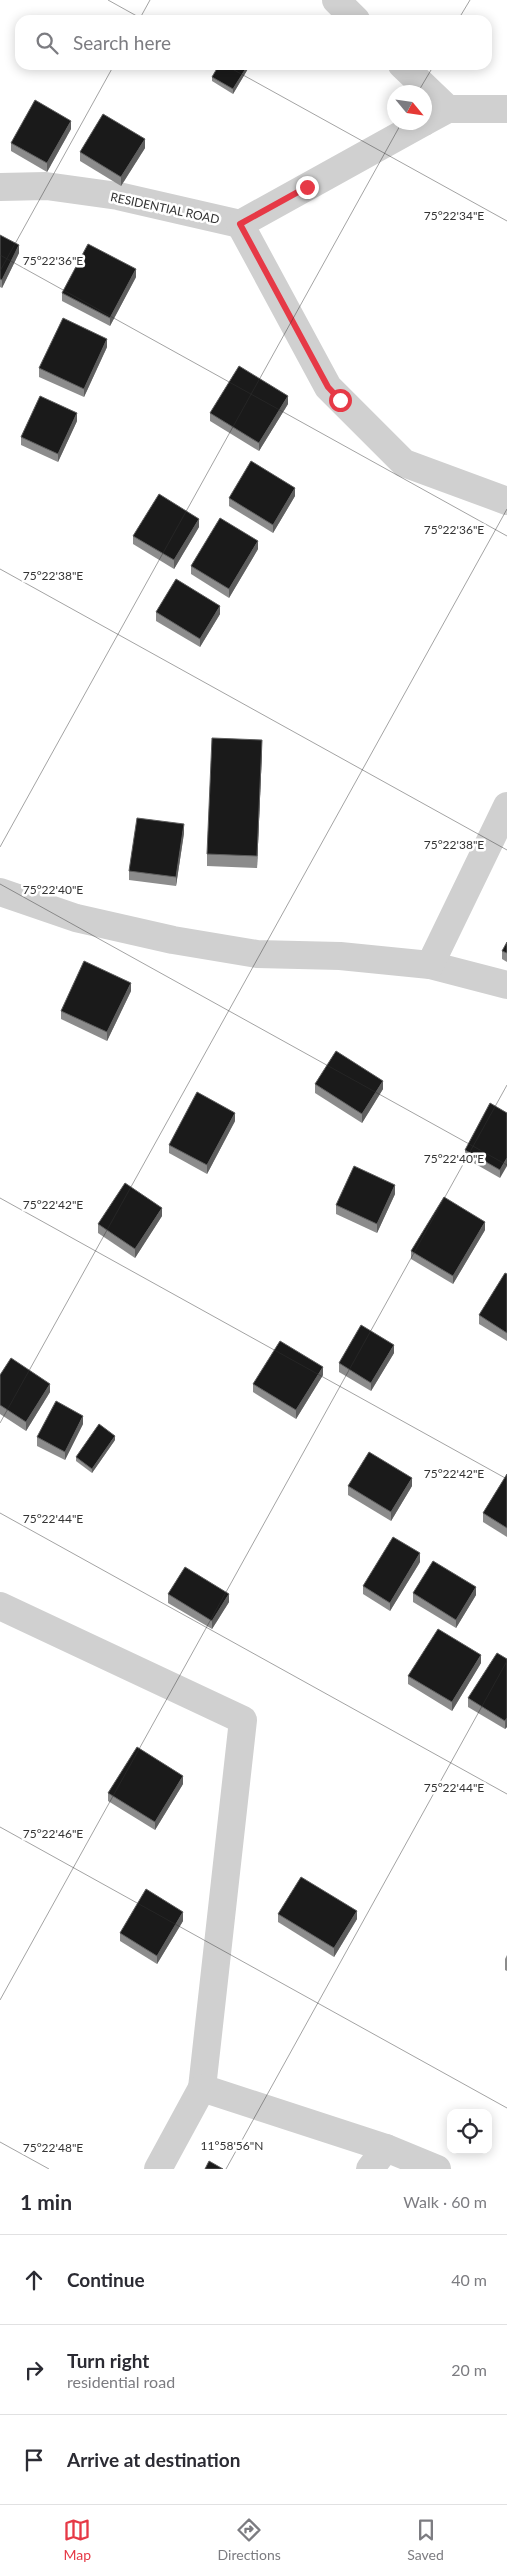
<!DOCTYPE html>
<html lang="en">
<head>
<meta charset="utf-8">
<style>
  body { margin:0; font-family:Lato,sans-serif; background:#f7f7f7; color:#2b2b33 }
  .controls { position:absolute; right:15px; bottom:15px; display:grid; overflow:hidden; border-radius:10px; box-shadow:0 2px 12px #0003 }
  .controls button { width:45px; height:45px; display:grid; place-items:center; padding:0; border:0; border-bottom:1px solid #e1e1e2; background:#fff; color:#2b2b33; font:25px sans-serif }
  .compass { position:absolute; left:387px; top:85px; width:45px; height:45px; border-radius:50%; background:#fff; box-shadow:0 2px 12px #0003; rotate:119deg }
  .stop { position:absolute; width:15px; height:15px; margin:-11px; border:4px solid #e63946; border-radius:50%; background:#fff }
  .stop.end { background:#e63946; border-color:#fff; box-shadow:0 1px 5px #0008 }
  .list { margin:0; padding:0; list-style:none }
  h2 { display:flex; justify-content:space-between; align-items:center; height:65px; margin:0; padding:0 20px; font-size:21px }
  h2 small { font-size:16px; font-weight:400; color:#7c7c81 }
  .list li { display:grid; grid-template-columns:32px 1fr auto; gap:15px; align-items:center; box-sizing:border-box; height:90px; padding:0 20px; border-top:1px solid #e1e1e2 }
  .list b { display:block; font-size:19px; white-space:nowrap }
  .list p { margin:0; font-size:16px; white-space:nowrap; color:#7c7c81 }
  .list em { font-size:16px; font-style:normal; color:#7c7c81 }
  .icon { flex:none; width:28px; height:28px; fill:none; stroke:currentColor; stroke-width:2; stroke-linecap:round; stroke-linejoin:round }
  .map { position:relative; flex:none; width:507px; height:2169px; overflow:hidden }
  .search { position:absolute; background:#fff; box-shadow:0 2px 12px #0003; left:15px; right:15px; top:15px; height:55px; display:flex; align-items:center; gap:12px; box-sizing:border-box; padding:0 18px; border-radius:15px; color:#7c7c81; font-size:19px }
  .sheet { height:335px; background:#fff }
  nav { display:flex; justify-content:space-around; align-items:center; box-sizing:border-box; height:70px; border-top:1px solid #e1e1e2; background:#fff; font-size:14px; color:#7c7c81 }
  nav a { display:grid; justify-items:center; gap:2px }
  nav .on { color:#e63946 }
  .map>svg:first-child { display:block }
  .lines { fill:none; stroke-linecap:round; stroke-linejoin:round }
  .street { stroke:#d0d0d0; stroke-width:28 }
  .wall { fill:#8c8c8c }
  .shaded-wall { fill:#5f5f5f }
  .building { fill:#1a1a1a; stroke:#5f5f5f }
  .route { stroke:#e63946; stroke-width:6 }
  .ticks { fill:none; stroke:#333; stroke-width:1; stroke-opacity:0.45 }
  .labels { text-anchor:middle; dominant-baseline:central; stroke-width:5; stroke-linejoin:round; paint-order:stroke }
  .street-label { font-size:12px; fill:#333; stroke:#fff }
  .ticks-label { font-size:12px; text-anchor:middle; fill:#333; stroke:#fff; stroke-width:5; stroke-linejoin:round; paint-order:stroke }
</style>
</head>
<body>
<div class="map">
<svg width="507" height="2169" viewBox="0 0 507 2169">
  <rect width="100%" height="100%" fill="#fff"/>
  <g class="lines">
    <g class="street">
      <polyline points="336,0 356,20"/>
      <polyline points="402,65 448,109"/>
      <polyline points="424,122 448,109 507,109"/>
      <polyline points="0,187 46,186 118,196 240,224 424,122"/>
      <polyline points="240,224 328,387 404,463 507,501"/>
      <polyline points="0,892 76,918 173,940 257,954 340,956 430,965 507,985"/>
      <polyline points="430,965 507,806"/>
      <polyline points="0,1606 243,1720 202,2088"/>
      <polyline points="386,2148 437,2169"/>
      <polyline points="158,2169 202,2088 386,2148 370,2169"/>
    </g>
  </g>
  <g class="wall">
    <polygon points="249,65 249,67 233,94 212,81 212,77"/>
    <polygon points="71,129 47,172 11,151 11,143"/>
    <polygon points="145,148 121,186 80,161 80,152"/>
    <polygon points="0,235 19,253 2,288 0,287"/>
    <polygon points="136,277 110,326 62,301 62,293"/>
    <polygon points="107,347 84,397 39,377 39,368"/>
    <polygon points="288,404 259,451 210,421 210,413"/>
    <polygon points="77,421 58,462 21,445 21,437"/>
    <polygon points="295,496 273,533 229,506 229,498"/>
    <polygon points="199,527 174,569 133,544 133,536"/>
    <polygon points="258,549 229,598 191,574 191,566"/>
    <polygon points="156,612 220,614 200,647 156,621"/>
    <polygon points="262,751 257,868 207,866 207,854"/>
    <polygon points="184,833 176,886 129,880 129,871"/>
    <polygon points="507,942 507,962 502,959 502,951"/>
    <polygon points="131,991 107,1041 61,1019 61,1011"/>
    <polygon points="315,1084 383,1089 362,1123 315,1093"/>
    <polygon points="507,1113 500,1178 465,1158 465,1150"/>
    <polygon points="235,1121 207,1174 169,1153 169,1145"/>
    <polygon points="395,1194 377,1233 336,1214 336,1205"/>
    <polygon points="162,1216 135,1258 98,1233 98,1224"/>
    <polygon points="485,1230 453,1284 411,1259 411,1251"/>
    <polygon points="507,1274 507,1341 479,1324 479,1315"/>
    <polygon points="394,1353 371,1391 339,1372 339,1363"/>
    <polygon points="0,1375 50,1392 26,1431 0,1414"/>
    <polygon points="323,1375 296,1419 253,1392 253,1384"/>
    <polygon points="83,1424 65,1460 37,1446 37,1437"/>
    <polygon points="115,1440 92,1473 76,1461 76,1457"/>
    <polygon points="507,1474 507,1537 483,1522 483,1513"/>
    <polygon points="348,1486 412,1486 391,1521 348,1495"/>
    <polygon points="420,1562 390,1611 363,1594 363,1586"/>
    <polygon points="413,1593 476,1595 456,1628 413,1602"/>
    <polygon points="168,1594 229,1602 212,1629 168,1603"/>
    <polygon points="507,1659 507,1727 505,1729 468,1707 468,1698"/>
    <polygon points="481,1663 452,1711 408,1684 408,1676"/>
    <polygon points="183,1784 155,1830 108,1801 108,1793"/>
    <polygon points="278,1914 357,1919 334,1957 278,1922"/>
    <polygon points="183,1921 157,1964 120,1941 120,1933"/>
    <polygon points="507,1955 507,1971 505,1970 505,1959"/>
  </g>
  <g class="shaded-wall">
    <polygon points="248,65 249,65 249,67 233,94 233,89"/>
    <polygon points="71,121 71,129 47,172 47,163"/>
    <polygon points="145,139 145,148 121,186 121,177"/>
    <polygon points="19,245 19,253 2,288 2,280"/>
    <polygon points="136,269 136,277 110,326 110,318"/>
    <polygon points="107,339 107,347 84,397 84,389"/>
    <polygon points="288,396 288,404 259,451 259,443"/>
    <polygon points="77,413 77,421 58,462 58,454"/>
    <polygon points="295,488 295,496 273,533 273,525"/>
    <polygon points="199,519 199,527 174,569 174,560"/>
    <polygon points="258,541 258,549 229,598 229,589"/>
    <polygon points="220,606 220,614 200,647 200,639"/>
    <polygon points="262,740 262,751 257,868 257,856"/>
    <polygon points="184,824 184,833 176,886 176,877"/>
    <polygon points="131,983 131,991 107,1041 107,1032"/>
    <polygon points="383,1081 383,1089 362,1123 362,1114"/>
    <polygon points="235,1113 235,1121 207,1174 207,1165"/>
    <polygon points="507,1158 507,1166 500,1178 500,1170"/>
    <polygon points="395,1185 395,1194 377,1233 377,1224"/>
    <polygon points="162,1208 162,1216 135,1258 135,1249"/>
    <polygon points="485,1222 485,1230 453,1284 453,1276"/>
    <polygon points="394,1345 394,1353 371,1391 371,1383"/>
    <polygon points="323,1367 323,1375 296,1419 296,1410"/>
    <polygon points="50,1384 50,1392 26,1431 26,1422"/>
    <polygon points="83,1416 83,1424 65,1460 65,1452"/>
    <polygon points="115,1436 115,1440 92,1473 92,1469"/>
    <polygon points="412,1478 412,1486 391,1521 391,1512"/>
    <polygon points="420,1553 420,1562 390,1611 390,1603"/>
    <polygon points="476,1587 476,1595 456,1628 456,1620"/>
    <polygon points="229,1594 229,1602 212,1629 212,1621"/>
    <polygon points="481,1655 481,1663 452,1711 452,1702"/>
    <polygon points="507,1718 507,1727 505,1729 505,1721"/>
    <polygon points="183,1776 183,1784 155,1830 155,1822"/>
    <polygon points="357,1911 357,1919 334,1957 334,1948"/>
    <polygon points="183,1912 183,1921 157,1964 157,1956"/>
  </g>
  <g class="building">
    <polygon points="219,65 248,65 233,89 212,77"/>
    <polygon points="35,100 71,121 47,163 11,143"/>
    <polygon points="103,114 145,139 121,177 80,152"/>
    <polygon points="0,235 19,245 2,280 0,279"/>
    <polygon points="88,244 136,269 110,318 62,293"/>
    <polygon points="63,318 107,339 84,389 39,368"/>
    <polygon points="239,366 288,396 259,443 210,413"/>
    <polygon points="40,396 77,413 58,454 21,437"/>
    <polygon points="251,461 295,488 273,525 229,498"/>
    <polygon points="159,494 199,519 174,560 133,536"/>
    <polygon points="220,518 258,541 229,589 191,566"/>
    <polygon points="176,579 220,606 200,639 156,612"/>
    <polygon points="212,738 262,740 257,856 207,854"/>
    <polygon points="137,818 184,824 176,877 129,871"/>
    <polygon points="507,942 507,953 502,951"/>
    <polygon points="84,961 131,983 107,1032 61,1011"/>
    <polygon points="336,1051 383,1081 362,1114 315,1084"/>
    <polygon points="197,1092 235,1113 207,1165 169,1145"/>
    <polygon points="490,1103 507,1113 507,1158 500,1170 465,1150"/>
    <polygon points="354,1166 395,1185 377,1224 336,1205"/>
    <polygon points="125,1183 162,1208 135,1249 98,1224"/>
    <polygon points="444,1197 485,1222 453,1276 411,1251"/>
    <polygon points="505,1273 507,1274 507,1333 479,1315"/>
    <polygon points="361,1325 394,1345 371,1383 339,1363"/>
    <polygon points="280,1341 323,1367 296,1410 253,1384"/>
    <polygon points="11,1358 50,1384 26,1422 0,1405 0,1375"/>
    <polygon points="56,1401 83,1416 65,1452 37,1437"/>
    <polygon points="99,1424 115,1436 92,1469 76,1457"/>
    <polygon points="369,1452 412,1478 391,1512 348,1486"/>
    <polygon points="507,1474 507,1528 483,1513"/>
    <polygon points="393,1537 420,1553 390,1603 363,1586"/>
    <polygon points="433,1561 476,1587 456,1620 413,1593"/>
    <polygon points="185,1567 229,1594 212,1621 168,1594"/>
    <polygon points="438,1629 481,1655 452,1702 408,1676"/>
    <polygon points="497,1653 507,1659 507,1718 505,1721 468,1698"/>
    <polygon points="137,1747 183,1776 155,1822 108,1793"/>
    <polygon points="301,1877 357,1911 334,1948 278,1914"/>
    <polygon points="146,1889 183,1912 157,1956 120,1933"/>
    <polygon points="209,2161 223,2169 205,2169"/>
  </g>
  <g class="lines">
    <polyline class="route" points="307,187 240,224 328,387 340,400"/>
  </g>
  <path class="ticks" d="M108,0L144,20M139,20L150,0M458,20L470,0M225,65L507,221M418,92L434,65M0,255L507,536M0,271L114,65M0,569L507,850M0,847L402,122M0,884L507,1165M0,1198L507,1479M0,1423L507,509M0,1513L507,1794M0,1827L507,2108M0,2000L507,1085M0,2142L49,2169M226,2169L507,1661"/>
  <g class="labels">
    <g class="street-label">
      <text transform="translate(165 208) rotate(12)">RESIDENTIAL ROAD</text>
    </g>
  </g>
  <g class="ticks-label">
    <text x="454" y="220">75°22'34"E</text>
    <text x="53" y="265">75°22'36"E</text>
    <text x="454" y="534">75°22'36"E</text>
    <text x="53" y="580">75°22'38"E</text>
    <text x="454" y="849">75°22'38"E</text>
    <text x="53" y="894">75°22'40"E</text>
    <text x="454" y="1163">75°22'40"E</text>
    <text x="53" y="1209">75°22'42"E</text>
    <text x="454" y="1478">75°22'42"E</text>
    <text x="53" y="1523">75°22'44"E</text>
    <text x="454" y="1792">75°22'44"E</text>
    <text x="53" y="1838">75°22'46"E</text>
    <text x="232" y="2150">11°58'56"N</text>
    <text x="53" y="2152">75°22'48"E</text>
  </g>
</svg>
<div class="controls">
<button><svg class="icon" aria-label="locate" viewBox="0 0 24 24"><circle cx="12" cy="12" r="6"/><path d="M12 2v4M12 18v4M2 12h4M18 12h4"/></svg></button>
</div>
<svg class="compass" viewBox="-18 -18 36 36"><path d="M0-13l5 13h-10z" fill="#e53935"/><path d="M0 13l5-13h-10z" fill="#7c7c81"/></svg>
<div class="stop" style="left:340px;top:400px"></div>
<div class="stop end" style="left:307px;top:187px"></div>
<div class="search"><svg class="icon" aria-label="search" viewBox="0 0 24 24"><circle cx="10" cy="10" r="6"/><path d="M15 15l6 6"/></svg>Search here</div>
</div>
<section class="sheet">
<h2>1 min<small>Walk · 60 m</small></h2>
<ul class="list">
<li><svg class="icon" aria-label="ahead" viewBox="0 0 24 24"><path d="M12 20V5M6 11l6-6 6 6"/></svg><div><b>Continue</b></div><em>40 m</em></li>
<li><svg class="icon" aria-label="right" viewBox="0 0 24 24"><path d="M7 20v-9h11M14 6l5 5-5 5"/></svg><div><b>Turn right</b><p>residential road</p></div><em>20 m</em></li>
<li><svg class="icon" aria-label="arrive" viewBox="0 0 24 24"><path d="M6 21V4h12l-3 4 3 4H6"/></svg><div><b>Arrive at destination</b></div></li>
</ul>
</section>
<nav>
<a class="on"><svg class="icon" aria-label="map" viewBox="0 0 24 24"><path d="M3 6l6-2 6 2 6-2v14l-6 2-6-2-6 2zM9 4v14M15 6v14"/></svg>Map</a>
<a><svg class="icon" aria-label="directions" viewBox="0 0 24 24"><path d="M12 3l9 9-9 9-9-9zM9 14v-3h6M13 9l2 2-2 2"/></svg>Directions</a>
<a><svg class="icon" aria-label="saved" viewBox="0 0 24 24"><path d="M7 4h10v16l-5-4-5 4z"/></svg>Saved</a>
</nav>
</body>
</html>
